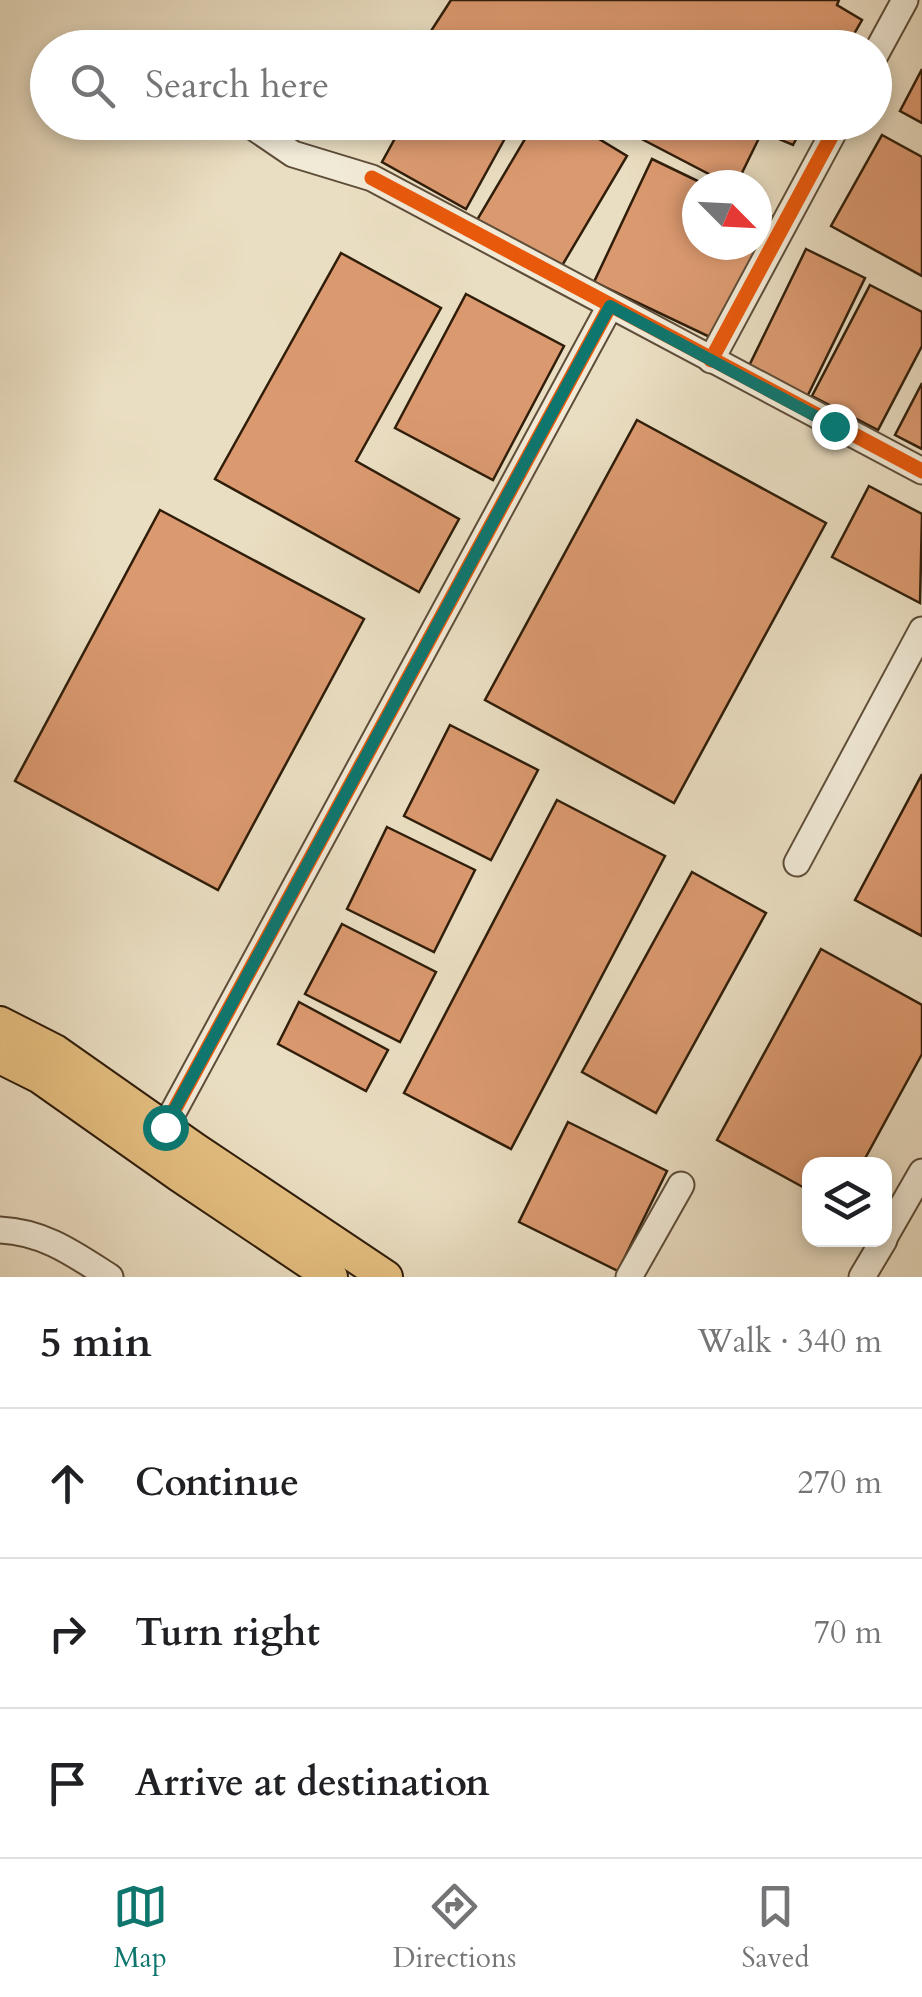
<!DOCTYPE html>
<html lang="en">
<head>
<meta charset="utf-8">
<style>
  body { margin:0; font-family:Cardo,serif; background:#f6f6f6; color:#202124 }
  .controls { position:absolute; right:30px; bottom:30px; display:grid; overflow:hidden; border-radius:20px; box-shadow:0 5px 15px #0003 }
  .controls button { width:90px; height:90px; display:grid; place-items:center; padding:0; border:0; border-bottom:2px solid #e0e0e0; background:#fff; color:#202124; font:50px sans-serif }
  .compass { position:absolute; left:682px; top:170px; width:90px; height:90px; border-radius:50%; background:#fff; box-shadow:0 5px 15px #0003; rotate:114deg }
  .stop { position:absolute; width:30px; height:30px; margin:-22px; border:8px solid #0f766e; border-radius:50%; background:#fff }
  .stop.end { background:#0f766e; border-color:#fff; box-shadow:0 2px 10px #0008 }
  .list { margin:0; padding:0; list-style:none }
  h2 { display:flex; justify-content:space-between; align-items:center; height:130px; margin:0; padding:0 40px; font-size:42px }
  h2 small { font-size:32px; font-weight:400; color:#757577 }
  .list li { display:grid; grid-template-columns:65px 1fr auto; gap:30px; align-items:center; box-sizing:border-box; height:150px; padding:0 40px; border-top:2px solid #e0e0e0 }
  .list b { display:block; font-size:38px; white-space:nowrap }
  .list em { font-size:32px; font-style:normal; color:#757577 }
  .icon { flex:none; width:55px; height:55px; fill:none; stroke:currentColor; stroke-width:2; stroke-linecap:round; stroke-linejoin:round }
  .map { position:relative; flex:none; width:922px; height:1277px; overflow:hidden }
  .search { position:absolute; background:#fff; box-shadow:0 5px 15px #0003; left:30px; right:30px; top:30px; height:110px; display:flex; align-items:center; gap:25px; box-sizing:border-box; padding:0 35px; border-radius:55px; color:#757577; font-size:38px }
  .sheet { height:580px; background:#fff }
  nav { display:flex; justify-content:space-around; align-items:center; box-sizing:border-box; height:140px; border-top:2px solid #e0e0e0; background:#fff; font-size:28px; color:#757577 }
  nav a { display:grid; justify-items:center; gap:5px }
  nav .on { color:#0f766e }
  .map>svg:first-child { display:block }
  .building { fill:#db996f; stroke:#2f1d0a; stroke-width:2.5 }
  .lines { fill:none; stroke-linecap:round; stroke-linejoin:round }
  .minor-casing { stroke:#5e4d38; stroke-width:29 }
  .major-casing { stroke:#2f1d0a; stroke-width:36 }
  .minor { stroke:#f1ead7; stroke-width:25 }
  .major { stroke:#e5bf81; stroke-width:32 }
  .cycleway-casing { stroke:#f1ead7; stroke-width:21 }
  .cycleway { stroke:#e8590c; stroke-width:15 }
  .route { stroke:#0f766e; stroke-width:12 }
</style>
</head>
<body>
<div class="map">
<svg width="922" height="1277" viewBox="0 0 922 1277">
  <rect width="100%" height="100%" fill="#eadec2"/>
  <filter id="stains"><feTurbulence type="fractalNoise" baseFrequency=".002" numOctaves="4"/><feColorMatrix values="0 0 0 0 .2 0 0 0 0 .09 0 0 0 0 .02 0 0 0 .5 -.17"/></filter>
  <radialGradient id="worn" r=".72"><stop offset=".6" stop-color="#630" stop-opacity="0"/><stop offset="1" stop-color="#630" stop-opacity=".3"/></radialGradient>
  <g class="building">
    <polygon points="451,0 839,0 837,5 862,20 846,48 463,48 431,31"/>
    <polygon points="922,69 922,123 900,111"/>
    <polygon points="404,122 514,122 466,209 382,162"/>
    <polygon points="535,122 571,122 627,156 560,269 477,220"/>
    <polygon points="609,122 805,122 793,145 762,132 736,185 730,185"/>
    <polygon points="882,135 922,157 922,276 831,226"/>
    <polygon points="652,159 706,185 697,185 697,245 757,245 757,209 772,216 714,339 594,282"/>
    <polygon points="806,249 865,278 806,399 747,370"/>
    <polygon points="341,253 441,308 356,461 459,519 419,592 215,479"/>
    <polygon points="870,285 922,312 922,346 878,430 812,396"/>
    <polygon points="466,294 564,346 493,480 395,428"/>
    <polygon points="922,383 922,449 895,435"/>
    <polygon points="637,420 826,523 674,803 485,700"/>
    <polygon points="869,486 922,514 920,603 832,557"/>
    <polygon points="160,510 364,619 218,890 15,781"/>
    <polygon points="450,725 538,770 491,860 404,816"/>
    <polygon points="922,774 922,936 855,900"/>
    <polygon points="557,800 665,856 511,1149 404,1093"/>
    <polygon points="387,827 475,870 434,952 347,909"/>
    <polygon points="692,872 766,913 656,1113 582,1072"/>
    <polygon points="342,924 436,972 400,1042 305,994"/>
    <polygon points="821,949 922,1005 922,1054 862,1164 810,1164 810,1191 717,1140"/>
    <polygon points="299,1002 388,1050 366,1091 278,1044"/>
    <polygon points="568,1122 667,1171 618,1271 519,1222"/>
  </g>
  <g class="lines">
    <g class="minor-casing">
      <g id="minor">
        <polyline points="874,57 905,0"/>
        <polyline points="246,122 293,154 372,178 922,471"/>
        <polyline points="711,360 839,122"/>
        <polyline points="797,863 922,630"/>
        <polyline points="165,1127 610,306"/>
        <path d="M0,1230C44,1232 74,1254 110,1277"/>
        <polyline points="884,1238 922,1172"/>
        <polyline points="629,1277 681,1185"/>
        <polyline points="862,1277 884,1240"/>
      </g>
    </g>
    <g class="major-casing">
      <g id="major">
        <polyline points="0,1023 55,1051 196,1150 386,1277"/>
        <polyline points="0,1057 40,1077 179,1175 331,1277"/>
      </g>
    </g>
    <use href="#minor" class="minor"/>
    <use href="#major" class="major"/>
    <g class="cycleway-casing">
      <g id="cycleway">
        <polyline points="372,178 922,471"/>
        <polyline points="711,360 839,122"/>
        <polyline points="165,1127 610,306"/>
      </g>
    </g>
    <use href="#cycleway" class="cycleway"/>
  </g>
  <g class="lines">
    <polyline class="route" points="165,1127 610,306 834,426"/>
  </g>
  <rect width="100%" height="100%" filter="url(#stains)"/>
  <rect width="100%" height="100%" fill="url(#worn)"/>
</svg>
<div class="controls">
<button><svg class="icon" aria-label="layers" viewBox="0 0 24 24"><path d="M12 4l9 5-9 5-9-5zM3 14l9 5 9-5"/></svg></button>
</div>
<svg class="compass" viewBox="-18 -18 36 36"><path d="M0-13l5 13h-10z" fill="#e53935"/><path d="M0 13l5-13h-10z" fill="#757577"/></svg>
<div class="stop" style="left:165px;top:1127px"></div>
<div class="stop end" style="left:834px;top:426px"></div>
<div class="search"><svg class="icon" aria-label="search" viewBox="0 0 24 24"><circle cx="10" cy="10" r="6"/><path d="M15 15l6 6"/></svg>Search here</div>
</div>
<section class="sheet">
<h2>5 min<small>Walk · 340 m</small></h2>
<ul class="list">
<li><svg class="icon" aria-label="ahead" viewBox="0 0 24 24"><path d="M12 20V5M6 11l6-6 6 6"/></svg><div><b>Continue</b></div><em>270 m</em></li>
<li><svg class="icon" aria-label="right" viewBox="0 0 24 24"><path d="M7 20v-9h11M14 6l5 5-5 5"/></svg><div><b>Turn right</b></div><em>70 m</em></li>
<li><svg class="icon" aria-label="arrive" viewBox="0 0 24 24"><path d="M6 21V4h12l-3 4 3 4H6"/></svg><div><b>Arrive at destination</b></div></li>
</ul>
</section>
<nav>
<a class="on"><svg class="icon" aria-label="map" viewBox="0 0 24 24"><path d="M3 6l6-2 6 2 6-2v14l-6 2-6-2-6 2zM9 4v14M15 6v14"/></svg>Map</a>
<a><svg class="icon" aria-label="directions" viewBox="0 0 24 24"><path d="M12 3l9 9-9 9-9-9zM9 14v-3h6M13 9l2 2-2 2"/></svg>Directions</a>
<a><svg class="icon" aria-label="saved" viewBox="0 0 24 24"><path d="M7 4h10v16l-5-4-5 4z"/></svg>Saved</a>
</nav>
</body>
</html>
